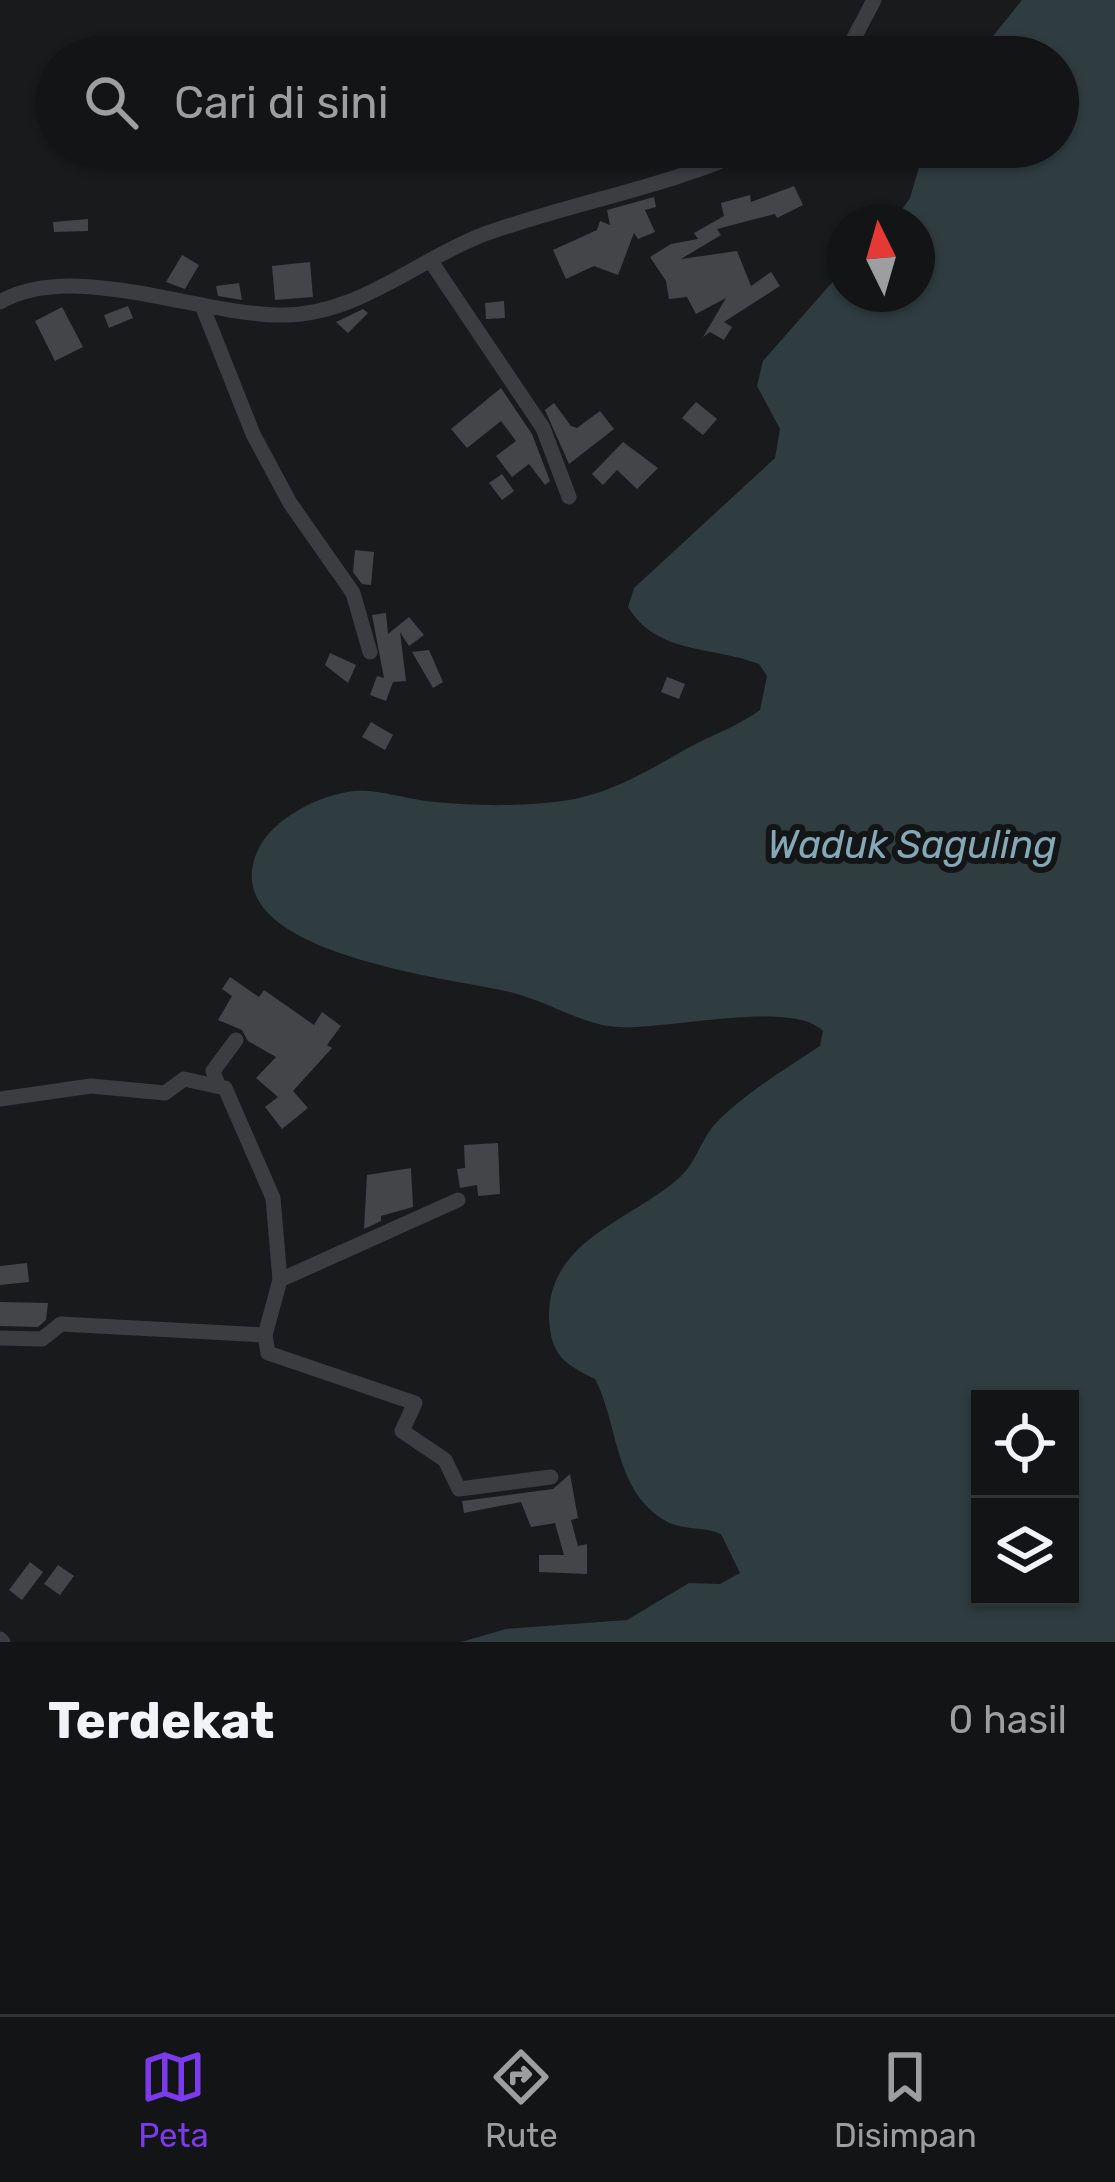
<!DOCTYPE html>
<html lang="id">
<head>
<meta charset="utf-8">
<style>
  body { margin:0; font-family:Rubik,sans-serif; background:#202122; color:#f1f3f6 }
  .controls { position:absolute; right:36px; bottom:36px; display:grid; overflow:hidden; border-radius:0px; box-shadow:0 3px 9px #0004 }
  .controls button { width:108px; height:108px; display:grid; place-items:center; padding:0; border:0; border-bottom:3px solid #323334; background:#131415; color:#f1f3f6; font:60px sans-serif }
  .compass { position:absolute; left:827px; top:204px; width:108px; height:108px; border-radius:50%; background:#131415; box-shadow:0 3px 9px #0004; rotate:355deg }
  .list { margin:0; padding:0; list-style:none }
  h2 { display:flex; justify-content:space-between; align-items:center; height:156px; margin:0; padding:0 48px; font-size:51px }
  h2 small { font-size:39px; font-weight:400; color:#9d9ea0 }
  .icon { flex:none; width:66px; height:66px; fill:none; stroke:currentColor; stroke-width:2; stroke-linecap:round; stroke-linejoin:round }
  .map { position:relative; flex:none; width:1115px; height:1642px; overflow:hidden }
  .search { position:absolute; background:#131415; box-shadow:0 3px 9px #0004; left:36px; right:36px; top:36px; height:132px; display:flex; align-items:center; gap:30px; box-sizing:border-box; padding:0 42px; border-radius:66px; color:#9d9ea0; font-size:45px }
  .sheet { height:372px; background:#131415 }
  nav { display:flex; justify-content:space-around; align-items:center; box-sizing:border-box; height:168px; border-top:3px solid #323334; background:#131415; font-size:33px; color:#9d9ea0 }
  nav a { display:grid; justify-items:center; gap:6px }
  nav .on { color:#7c3aed }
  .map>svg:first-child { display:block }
  .water { fill:#2f3c40; fill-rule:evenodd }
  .building { fill:#444549 }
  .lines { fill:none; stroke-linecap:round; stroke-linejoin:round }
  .minor { stroke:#3b3d41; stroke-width:15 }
  .labels { text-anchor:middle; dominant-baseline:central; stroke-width:12; stroke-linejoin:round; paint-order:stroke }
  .water-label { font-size:39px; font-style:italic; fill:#84a8b5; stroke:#141517 }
</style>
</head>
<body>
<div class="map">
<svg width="1115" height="1642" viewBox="0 0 1115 1642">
  <rect width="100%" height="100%" fill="#191a1c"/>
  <path class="water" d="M1022,0H1115V1642H461L506,1629L627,1620L689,1583L720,1584L740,1573L721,1534C703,1526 683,1531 666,1521C614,1492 619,1425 595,1379C564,1364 551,1355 549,1319C547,1239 632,1221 680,1177C696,1163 701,1139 716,1123C744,1094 785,1069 820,1046L823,1031C793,999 665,1030 618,1027C583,1025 548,1002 514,993C456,978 213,955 257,852C271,819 319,795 354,791C377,789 403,798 426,801C471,806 518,807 563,801C611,794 647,771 688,748C712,735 738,726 760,710L767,676L759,664C713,646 657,655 628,607L634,588L775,458L780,429L757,386L763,361L843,270L845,294H917V222H893L910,198L925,147H1058V57H976ZM980,1399H1070V1597H980Z"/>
  <g class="building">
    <polygon points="794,186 803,205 777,218 775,214 717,229 721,235 681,259 737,251 751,286 771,272 780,286 724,322 732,327 724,340 710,332 703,337 726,298 696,314 687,297 669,299 666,281 650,257 671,244 698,239 694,233 724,216 721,203 750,195 751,202"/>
    <polygon points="654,197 656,207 645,210 655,232 638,239 634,233 618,275 594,266 566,279 553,250 597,230 600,221 610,225 607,210"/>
    <polygon points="88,219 88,231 54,232 53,222"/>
    <polygon points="182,255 199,265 185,289 166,282"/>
    <polygon points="310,262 313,297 275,300 272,266"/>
    <polygon points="239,283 242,300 218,296 216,286"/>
    <polygon points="504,301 505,318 486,319 485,303"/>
    <polygon points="128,306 133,318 109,328 104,315"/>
    <polygon points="62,307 83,347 55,361 35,321"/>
    <polygon points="363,309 368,313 348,333 336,322"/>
    <polygon points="501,388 532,434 550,481 545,485 529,464 512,477 496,456 516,441 501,421 467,448 451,429"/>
    <polygon points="696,402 717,419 703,435 682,418"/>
    <polygon points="554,403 571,426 577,428 600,411 614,429 569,464 545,410"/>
    <polygon points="623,442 658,468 637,489 617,470 603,485 592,474"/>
    <polygon points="502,474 514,491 502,500 489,483"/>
    <polygon points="355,550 374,552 371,585 362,584 353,572"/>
    <polygon points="386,613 388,634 409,617 424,635 409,646 400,632 406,681 393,682 386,701 370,695 377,676 384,678 372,615"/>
    <polygon points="429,650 443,682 433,688 412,652"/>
    <polygon points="330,653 356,665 348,683 325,665"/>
    <polygon points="667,677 685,684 679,699 661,692"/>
    <polygon points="371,722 393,735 385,750 362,737"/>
    <polygon points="230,977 259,997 264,990 314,1025 322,1012 341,1026 327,1045 332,1048 293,1091 308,1108 282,1129 265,1107 278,1097 256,1078 276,1057 248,1041 242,1030 218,1020 232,996 222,989"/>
    <polygon points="498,1143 500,1194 478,1196 477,1185 460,1188 457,1169 465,1168 464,1145"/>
    <polygon points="411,1168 413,1207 381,1216 381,1221 364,1229 367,1175"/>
    <polygon points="27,1263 29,1282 0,1285 0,1266"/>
    <polygon points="0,1302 48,1303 46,1320 38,1327 0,1326"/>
    <polygon points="570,1474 578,1518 571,1520 578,1546 587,1544 587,1574 539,1572 539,1555 564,1555 555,1523 531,1527 521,1502 464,1513 462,1501 553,1489"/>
    <polygon points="30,1562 43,1572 22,1600 9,1590"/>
    <polygon points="58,1565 74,1576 60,1595 44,1584"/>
  </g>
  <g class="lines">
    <g class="minor">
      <polyline points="844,57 874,0"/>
      <polyline points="432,263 543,428 569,497"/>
      <path d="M0,302C72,260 196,314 279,315C356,317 415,261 482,235C572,202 667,188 754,147"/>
      <polyline points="203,308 253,434 290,503 353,593 370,652"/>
      <polyline points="218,1085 213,1071 236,1040"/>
      <polyline points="0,1099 91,1086 165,1093 184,1079 225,1088 273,1198 280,1280"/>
      <polyline points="265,1335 280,1280 458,1200"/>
      <polyline points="0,1338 42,1339 61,1324 265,1335 268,1353 415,1403 402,1431 445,1460 459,1489 551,1477"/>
      <polyline points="0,1639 3,1642"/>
    </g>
  </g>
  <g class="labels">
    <g class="water-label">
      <text x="912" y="845">Waduk Saguling</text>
    </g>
  </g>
</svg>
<div class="controls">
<button><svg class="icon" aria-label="locate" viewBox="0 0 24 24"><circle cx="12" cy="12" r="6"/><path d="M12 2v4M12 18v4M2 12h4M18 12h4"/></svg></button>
<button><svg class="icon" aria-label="layers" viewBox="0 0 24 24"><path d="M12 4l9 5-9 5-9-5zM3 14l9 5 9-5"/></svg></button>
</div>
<svg class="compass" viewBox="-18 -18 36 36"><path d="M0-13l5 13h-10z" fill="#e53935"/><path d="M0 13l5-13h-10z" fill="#9d9ea0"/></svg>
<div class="search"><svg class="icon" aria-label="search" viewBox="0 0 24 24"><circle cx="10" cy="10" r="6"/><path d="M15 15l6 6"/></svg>Cari di sini</div>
</div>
<section class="sheet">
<h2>Terdekat<small>0 hasil</small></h2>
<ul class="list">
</ul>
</section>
<nav>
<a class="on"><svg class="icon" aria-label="map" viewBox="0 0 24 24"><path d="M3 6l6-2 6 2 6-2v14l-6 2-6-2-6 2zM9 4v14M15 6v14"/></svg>Peta</a>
<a><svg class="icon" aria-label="directions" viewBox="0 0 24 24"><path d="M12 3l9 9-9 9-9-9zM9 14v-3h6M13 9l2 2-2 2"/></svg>Rute</a>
<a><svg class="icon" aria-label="saved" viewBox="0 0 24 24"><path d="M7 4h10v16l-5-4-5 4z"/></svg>Disimpan</a>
</nav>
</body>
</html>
